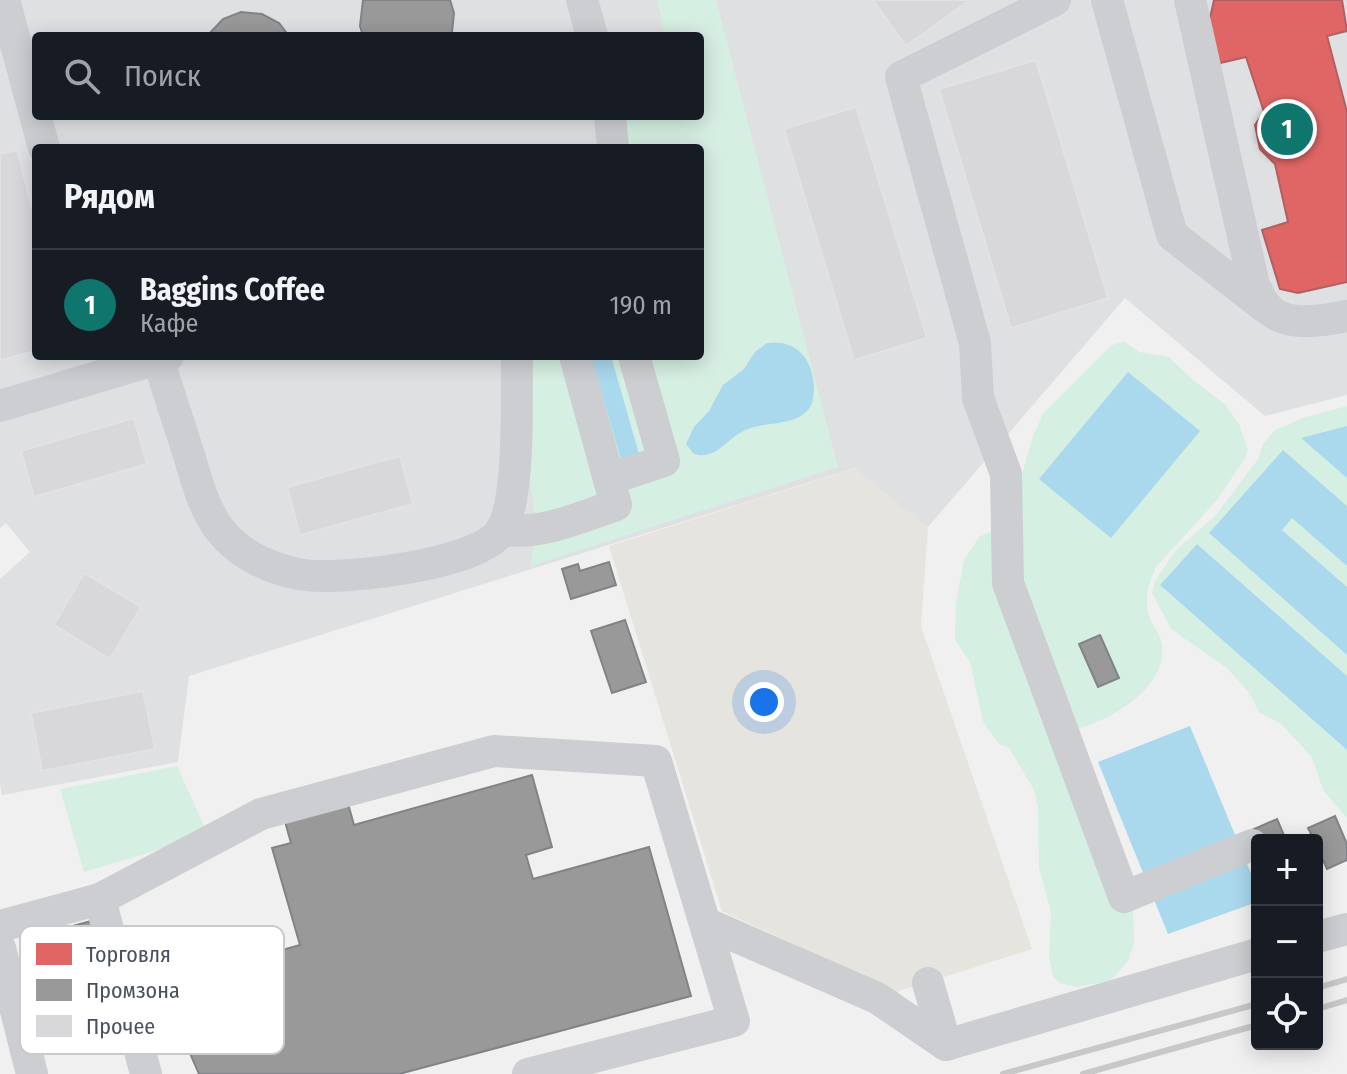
<!DOCTYPE html>
<html lang="ru">
<head>
<meta charset="utf-8">
<style>
  body { margin:0; font-family:"Fira Sans Condensed",sans-serif; background:#242831; color:#f1f3f6 }
  .controls { position:absolute; right:24px; bottom:24px; display:grid; overflow:hidden; border-radius:8px; box-shadow:0 4px 20px #0003 }
  .controls button { width:72px; height:72px; display:grid; place-items:center; padding:0; border:0; border-bottom:2px solid #363941; background:#171b24; color:#f1f3f6; font:40px sans-serif }
  .you { position:absolute; left:764px; top:702px; width:28px; height:28px; margin:-20px; border:6px solid #fff; border-radius:50%; background:#1a73e8; box-shadow:0 0 0 12px #1a73e833 }
  .badge { display:grid; place-items:center; width:52px; height:52px; border-radius:50%; background:#0f766e; color:#fff; font-size:26px; font-weight:700 }
  .pin { position:absolute; translate:-50% -50%; border:4px solid #fff; box-shadow:0 2px 8px #0006 }
  .list { margin:0; padding:0; list-style:none }
  h2 { display:flex; justify-content:space-between; align-items:center; height:104px; margin:0; padding:0 32px; font-size:34px }
  h2 small { font-size:26px; font-weight:400; color:#9ea1a6 }
  .list li { display:grid; grid-template-columns:52px 1fr auto; gap:24px; align-items:center; box-sizing:border-box; height:112px; padding:0 32px; border-top:2px solid #363941 }
  .list b { display:block; font-size:30px; white-space:nowrap }
  .list p { margin:0; font-size:26px; white-space:nowrap; color:#9ea1a6 }
  .list em { font-size:26px; font-style:normal; color:#9ea1a6 }
  .icon { flex:none; width:44px; height:44px; fill:none; stroke:currentColor; stroke-width:2; stroke-linecap:round; stroke-linejoin:round }
  .map { position:relative; flex:none; width:1347px; height:1074px; overflow:hidden }
  .search { position:absolute; background:#171b24; box-shadow:0 4px 20px #0003; left:32px; top:32px; width:672px; height:88px; display:flex; align-items:center; gap:20px; box-sizing:border-box; padding:0 28px; border-radius:8px; color:#9ea1a6; font-size:30px }
  .panel { position:absolute; background:#171b24; box-shadow:0 4px 20px #0003; left:32px; top:144px; width:672px; height:216px; border-radius:8px }
  .map>svg:first-child { display:block }
  .commercial { fill:#e5e4de }
  .airport { fill:#dee0e2; fill-rule:evenodd }
  .green { fill:#d5efe2 }
  .water { fill:#aad8ed }
  .shops { fill:#e06666; stroke:#b25f63; stroke-width:2 }
  .industry { fill:#999; stroke:#808387; stroke-width:2 }
  .building { fill:#d8d8db; stroke:#e2e2e3; stroke-width:2 }
  .lines { fill:none; stroke-linecap:round; stroke-linejoin:round }
  .minor { stroke:#ccced1; stroke-width:32 }
  .rail { stroke:#c6c8ca; stroke-width:6 }
  .key { fill:#fff; stroke:#c8cace; stroke-width:2 }
  .key-label { font-size:22px; fill:#47505d }
</style>
</head>
<body>
<div class="map">
<svg width="1347" height="1074" viewBox="0 0 1347 1074">
  <rect width="100%" height="100%" fill="#f1f0f0"/>
  <polygon class="commercial" points="856,468 928,527 921,626 1032,949 896,992 722,911 609,546"/>
  <path class="airport" d="M0,0H1347V395L1265,416L1125,298L928,527L855,468L189,676L178,762L2,795L0,784V579L30,552L6,523L0,528ZM36,36H700V116H36ZM36,148H700V356H36Z"/>
  <g class="green">
    <polygon points="657,0 716,0 838,467 531,566 535,516 529,474 526,356 700,356 700,148 627,148 622,121 639,116 700,116 700,36 665,36"/>
    <path d="M1125,342L1139,352L1169,357L1194,381L1225,404L1239,424L1248,450L1244,460L1216,501L1156,567C1148,584 1143,603 1151,621C1155,629 1161,636 1162,644C1168,691 1106,722 1069,732L1133,906L1134,944L1128,961L1116,975L1109,981L1077,987L1060,983L1053,977L1049,956L1051,912L1039,868L1038,808L1034,790L1009,748L999,744L983,722L970,662L955,640L956,602L964,560L979,537L1008,522L1033,436L1043,414L1109,348L1116,343Z"/>
    <polygon points="1347,406 1347,426 1302,438 1347,478 1347,506 1283,450 1209,533 1347,655 1347,676 1197,544 1160,585 1347,750 1347,818 1323,790 1312,757 1281,724 1259,712 1249,693 1228,669 1171,629 1152,593 1155,581 1176,550 1216,515 1258,459 1263,444 1275,430 1303,418"/>
    <polygon points="1292,517 1347,566 1347,587 1282,530"/>
    <polygon points="177,766 208,835 84,872 60,789"/>
  </g>
  <g class="water">
    <path d="M767,343C796,339 813,359 814,387C814,396 813,405 807,411C790,427 767,421 748,429C727,436 718,461 694,454L686,444L694,427L709,411L723,385L744,369L755,352Z"/>
    <polygon points="591,356 611,356 639,454 621,460"/>
    <polygon points="1128,372 1200,431 1111,538 1039,479"/>
    <polygon points="1347,426 1347,478 1301,438"/>
    <polygon points="1283,450 1347,506 1347,566 1292,518 1282,530 1347,587 1347,655 1209,533"/>
    <polygon points="1197,544 1347,676 1347,750 1160,585"/>
    <polygon points="1190,726 1257,888 1257,902 1168,934 1098,762"/>
  </g>
  <polygon class="shops" points="1214,0 1342,0 1347,31 1327,36 1347,112 1347,282 1298,293 1280,289 1262,230 1288,222 1275,164 1260,149 1255,125 1264,112 1246,57 1220,63 1208,27"/>
  <g class="industry">
    <polygon points="363,0 450,0 454,13 452,32 450,36 363,36 360,26"/>
    <polygon points="241,12 262,14 279,23 289,36 207,36 223,19"/>
    <polygon points="609,562 616,585 571,599 562,569 578,564 580,571"/>
    <polygon points="625,620 646,682 612,693 591,631"/>
    <polygon points="1100,635 1119,678 1098,687 1079,644"/>
    <polygon points="532,775 552,847 526,855 533,879 649,847 691,996 399,1074 199,1074 189,1051 187,1019 194,994 189,976 300,945 272,848 291,843 284,818 347,800 354,825"/>
    <polygon points="1335,816 1347,844 1347,860 1327,869 1317,847 1317,840 1314,840 1308,828"/>
    <polygon points="1277,819 1286,840 1257,840 1252,830"/>
    <polygon points="91,921 102,962 80,968 69,927"/>
  </g>
  <g class="building">
    <polygon points="873,0 970,0 906,46"/>
    <polygon points="1036,60 1108,298 1011,328 939,89"/>
    <polygon points="856,107 927,338 854,360 784,129"/>
    <polygon points="17,150 36,223 36,351 0,360 0,154"/>
    <polygon points="134,418 147,464 34,497 21,451"/>
    <polygon points="400,456 413,504 300,535 287,487"/>
    <polygon points="84,573 141,607 110,659 54,625"/>
    <polygon points="143,691 155,749 42,771 31,713"/>
  </g>
  <g class="lines">
    <g class="minor">
      <polyline points="4,0 44,148"/>
      <polyline points="582,0 592,36"/>
      <polyline points="1055,0 901,77 975,343 978,398 1006,474 1008,583 1124,897 1252,845"/>
      <polyline points="1107,0 1172,235 1265,307"/>
      <path d="M1190,0L1254,285C1258,292 1261,301 1267,307C1284,328 1324,321 1347,316"/>
      <polyline points="610,116 613,148"/>
      <path d="M158,359C168,390 178,421 188,452C196,478 203,508 220,530C240,555 267,567 298,574C335,582 480,565 501,531C521,497 516,398 517,356"/>
      <polyline points="0,406 168,356"/>
      <polyline points="609,479 664,461 634,356"/>
      <path d="M501,530C542,535 578,518 616,505L575,356"/>
      <polyline points="100,899 146,1074"/>
      <polyline points="705,923 877,998 946,1045"/>
      <polyline points="0,926 100,899 261,814 494,751 656,761 734,1021 528,1074"/>
      <polyline points="1317,937 1347,929"/>
      <polyline points="0,948 32,1074"/>
      <polyline points="928,983 946,1045"/>
      <polyline points="946,1045 1257,954"/>
    </g>
    <g class="rail">
      <polyline points="1317,988 1347,979"/>
      <polyline points="1317,1009 1347,1000"/>
      <polyline points="1003,1074 1257,1004"/>
      <polyline points="1083,1074 1257,1025"/>
    </g>
  </g>
  <rect x="20" y="926" width="264" height="128" rx="12" class="key"/>
  <rect x="36" y="943" width="36" height="22" fill="#e06666"/>
  <rect x="36" y="979" width="36" height="22" fill="#999"/>
  <rect x="36" y="1015" width="36" height="22" fill="#d8d8db"/>
  <g class="key-label">
    <text x="86" y="962">Торговля</text>
    <text x="86" y="998">Промзона</text>
    <text x="86" y="1034">Прочее</text>
  </g>
</svg>
<div class="controls">
<button>+</button>
<button>−</button>
<button><svg class="icon" aria-label="locate" viewBox="0 0 24 24"><circle cx="12" cy="12" r="6"/><path d="M12 2v4M12 18v4M2 12h4M18 12h4"/></svg></button>
</div>
<div class="you"></div>
<div class="pin badge" style="left:1287px;top:129px">1</div>
<div class="search"><svg class="icon" aria-label="search" viewBox="0 0 24 24"><circle cx="10" cy="10" r="6"/><path d="M15 15l6 6"/></svg>Поиск</div>
<section class="panel">
<h2>Рядом<small></small></h2>
<ul class="list">
<li><span class="badge">1</span><div><b>Baggins Coffee</b><p>Кафе</p></div><em>190 m</em></li>
</ul>
</section>
</div>
</body>
</html>
